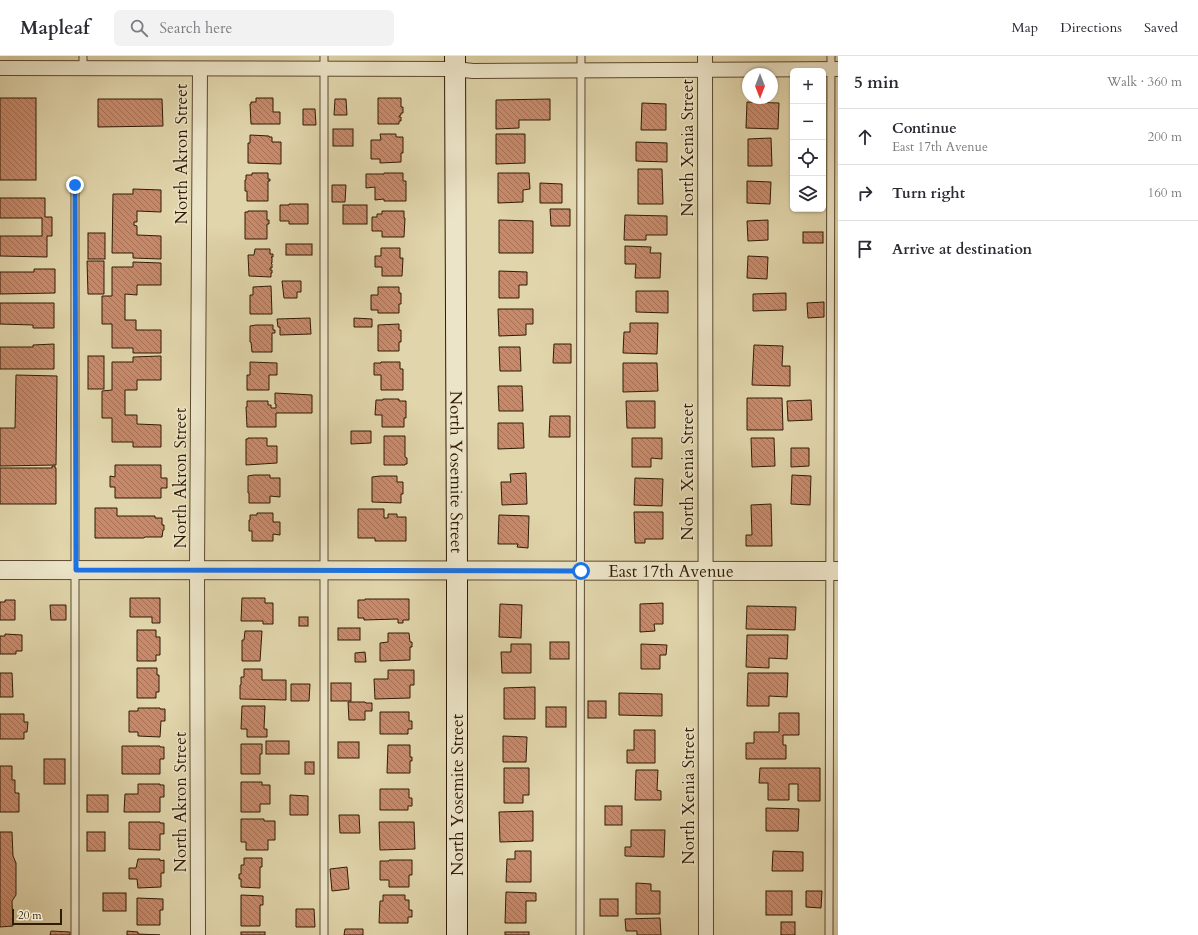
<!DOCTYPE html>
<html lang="en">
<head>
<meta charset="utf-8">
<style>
  body { margin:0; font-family:Cardo,serif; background:#f2f2f3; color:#2b2b33 }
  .controls { position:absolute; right:12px; top:12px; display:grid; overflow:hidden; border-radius:6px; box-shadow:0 1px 3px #0004 }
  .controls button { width:36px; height:36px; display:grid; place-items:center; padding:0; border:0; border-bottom:1px solid #e1e1e2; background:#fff; color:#2b2b33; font:20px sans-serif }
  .compass { position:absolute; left:742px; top:12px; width:36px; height:36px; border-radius:50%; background:#fff; box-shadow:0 1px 3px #0004; rotate:180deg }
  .scale { position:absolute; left:12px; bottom:10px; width:50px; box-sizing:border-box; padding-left:4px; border:2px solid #301b05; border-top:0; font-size:11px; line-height:14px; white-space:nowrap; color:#301b05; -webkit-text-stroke:3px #ece4c8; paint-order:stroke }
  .stop { position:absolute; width:12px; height:12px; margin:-9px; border:3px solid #1a73e8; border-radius:50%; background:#fff }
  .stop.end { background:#1a73e8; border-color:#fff; box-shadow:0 1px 4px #0008 }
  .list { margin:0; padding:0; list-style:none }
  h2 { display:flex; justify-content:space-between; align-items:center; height:52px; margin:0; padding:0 16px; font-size:17px }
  h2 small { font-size:13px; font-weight:400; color:#7c7c81 }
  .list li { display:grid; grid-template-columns:26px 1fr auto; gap:12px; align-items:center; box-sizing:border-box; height:56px; padding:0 16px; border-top:1px solid #e1e1e2 }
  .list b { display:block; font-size:15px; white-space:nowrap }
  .list p { margin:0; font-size:13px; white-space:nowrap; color:#7c7c81 }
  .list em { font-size:13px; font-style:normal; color:#7c7c81 }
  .icon { flex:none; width:22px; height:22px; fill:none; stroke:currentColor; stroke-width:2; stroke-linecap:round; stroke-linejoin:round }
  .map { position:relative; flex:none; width:838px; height:879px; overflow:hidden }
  header { display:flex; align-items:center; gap:24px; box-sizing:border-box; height:56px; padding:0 20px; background:#fff; border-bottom:1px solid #e1e1e2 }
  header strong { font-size:19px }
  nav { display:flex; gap:22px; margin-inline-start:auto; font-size:14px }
  .search { width:280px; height:36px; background:#f2f2f3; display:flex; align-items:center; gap:10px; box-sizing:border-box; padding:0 14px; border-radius:6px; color:#7c7c81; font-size:15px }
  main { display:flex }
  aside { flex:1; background:#fff }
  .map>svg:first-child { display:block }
  .building { fill:url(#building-back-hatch); stroke:#301b05 }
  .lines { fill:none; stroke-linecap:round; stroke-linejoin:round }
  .service-casing { stroke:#5c4a2e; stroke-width:9 }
  .minor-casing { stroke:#5c4a2e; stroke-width:16 }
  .tertiary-casing { stroke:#5c4a2e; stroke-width:20 }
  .secondary-casing { stroke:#301b05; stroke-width:22 }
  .service { stroke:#ece4c8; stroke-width:7 }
  .minor { stroke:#ece4c8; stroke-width:14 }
  .tertiary { stroke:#ece4c8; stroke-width:18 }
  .secondary { stroke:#ece4c8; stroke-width:20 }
  .route { stroke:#1a73e8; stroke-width:5 }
  .labels { text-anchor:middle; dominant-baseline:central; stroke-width:3; stroke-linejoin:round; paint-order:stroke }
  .street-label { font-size:17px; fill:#301b05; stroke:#ece4c8 }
</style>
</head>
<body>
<header>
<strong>Mapleaf</strong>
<div class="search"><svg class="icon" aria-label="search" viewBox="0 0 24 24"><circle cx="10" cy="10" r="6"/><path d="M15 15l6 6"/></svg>Search here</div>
<nav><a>Map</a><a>Directions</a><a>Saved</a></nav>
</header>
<main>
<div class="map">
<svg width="838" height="879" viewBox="0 0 838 879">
  <defs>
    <pattern id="building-back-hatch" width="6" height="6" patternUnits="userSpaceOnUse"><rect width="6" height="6" fill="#c88a6b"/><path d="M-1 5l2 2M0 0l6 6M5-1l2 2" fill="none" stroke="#a37056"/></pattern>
  </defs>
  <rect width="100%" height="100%" fill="#e1d5ab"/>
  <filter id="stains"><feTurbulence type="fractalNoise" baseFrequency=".005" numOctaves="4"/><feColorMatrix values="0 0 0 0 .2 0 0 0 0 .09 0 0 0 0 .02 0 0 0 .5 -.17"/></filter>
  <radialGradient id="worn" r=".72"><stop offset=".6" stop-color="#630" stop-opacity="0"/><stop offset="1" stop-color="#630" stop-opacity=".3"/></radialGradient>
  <g class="building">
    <rect x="0" y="42" width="36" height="82"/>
    <polygon points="256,42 273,42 273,56 280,56 280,68 251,68 250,48 251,48 251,46 256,46"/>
    <polygon points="378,42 401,42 401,51 403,51 403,57 401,57 401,59 399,60 399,61 401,61 401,65 399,65 399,68 378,68"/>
    <polygon points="98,43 162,43 163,70 98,71"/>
    <polygon points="335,43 346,43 347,59 334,59"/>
    <polygon points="550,43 550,64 519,64 519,72 496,73 496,44"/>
    <polygon points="747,46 779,47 778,73 746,72"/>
    <polygon points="642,47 666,48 666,74 641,74"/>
    <polygon points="303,53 315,53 316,69 303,69"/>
    <rect x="333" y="73" width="20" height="17"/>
    <polygon points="380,78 396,78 396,81 403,81 403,97 401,97 401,106 380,107 380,103 371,103 371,84 381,84"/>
    <polygon points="496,78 525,78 525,107 496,108"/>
    <polygon points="250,79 269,80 269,81 272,81 272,86 281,86 281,108 248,107 248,87 250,87"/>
    <polygon points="771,82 772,110 748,110 748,83"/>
    <polygon points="636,86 667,87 667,106 636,105"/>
    <polygon points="638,113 662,113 663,148 638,148"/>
    <polygon points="252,117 268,117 268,123 270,123 270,125 268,125 268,145 247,145 247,135 245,135 245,124 246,124 246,119 252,119"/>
    <polygon points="384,117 403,117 403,125 406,125 406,145 384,145 384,143 375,144 375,131 366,132 366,118 384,118"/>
    <polygon points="498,117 529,117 530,133 523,134 523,146 498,147"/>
    <polygon points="747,125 771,126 770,148 747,147"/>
    <polygon points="540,127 562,128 562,147 540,147"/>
    <polygon points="332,129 346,129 345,146 332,146"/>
    <polygon points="133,133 161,134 161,156 137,155 137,166 134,166 134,169 137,170 137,179 161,180 161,203 133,202 133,197 112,197 113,138 133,138"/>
    <polygon points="0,142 45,142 45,161 52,161 52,180 47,180 47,201 0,200 0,180 42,180 42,162 0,162"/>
    <polygon points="289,148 308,148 308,168 289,168 289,165 280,165 280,149 289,149"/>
    <rect x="343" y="149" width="24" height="19"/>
    <polygon points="550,153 570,153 570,170 551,170"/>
    <polygon points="248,155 267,155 267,164 269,164 269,168 267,168 267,183 245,183 245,156 248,156"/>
    <polygon points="382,155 404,155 404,162 405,162 404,181 382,181 382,175 372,175 372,161 377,161 377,158 382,158"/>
    <polygon points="625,159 667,160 667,179 646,179 646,184 624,184"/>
    <polygon points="499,164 533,165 533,197 499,197"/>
    <polygon points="768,164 768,184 748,185 747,165"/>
    <rect x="803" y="176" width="20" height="11"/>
    <rect x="88" y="177" width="17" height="26"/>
    <rect x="286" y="188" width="26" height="11"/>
    <polygon points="625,190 651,191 650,197 661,197 660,222 635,222 636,208 625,208"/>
    <polygon points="381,192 400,192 400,202 403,202 402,220 382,220 382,211 375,211 375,200 381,200"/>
    <polygon points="255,193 270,193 270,198 273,198 273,201 271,201 272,202 272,207 271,207 272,208 272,212 270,212 270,214 272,214 272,217 271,217 271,221 249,220 248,199 254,199"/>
    <polygon points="748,200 768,201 767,223 747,222"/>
    <polygon points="87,205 104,205 104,238 88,238"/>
    <polygon points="133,206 161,207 161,229 137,229 137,239 125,238 125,264 136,264 136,274 161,274 161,297 133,297 133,292 112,292 112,268 102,268 102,240 112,240 112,211 133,211"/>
    <polygon points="34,213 55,213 55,237 0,238 0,216 34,216"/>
    <polygon points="499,215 527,216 527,229 519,229 519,242 499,242"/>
    <polygon points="282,225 301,225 301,236 297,236 297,242 284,242"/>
    <polygon points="271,230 272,258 250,258 250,239 253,239 253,231"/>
    <polygon points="378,231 399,231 399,237 401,237 401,248 399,248 399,257 378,257 378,254 371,254 371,239 378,239"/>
    <polygon points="636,235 668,235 668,257 636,256"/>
    <polygon points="786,237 786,254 753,255 753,238"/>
    <polygon points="824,246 824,261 808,262 807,247"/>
    <polygon points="0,247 54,247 54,272 33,272 33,269 0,268"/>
    <polygon points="498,253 533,253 533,268 526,268 526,279 499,280"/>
    <polygon points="310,262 311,278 280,279 280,271 278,271 277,263"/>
    <polygon points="354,262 372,263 372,271 354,271"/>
    <polygon points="630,267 658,267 657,298 623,297 624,276 630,276"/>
    <polygon points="399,268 399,274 401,274 401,286 399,286 399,295 378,295 378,269"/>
    <polygon points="256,269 273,269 273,274 275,274 275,277 272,277 272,296 252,296 251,286 250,286 250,270"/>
    <polygon points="54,288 54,313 0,313 0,291 33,291 33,289"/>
    <polygon points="554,288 571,288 571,307 553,307"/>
    <polygon points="754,289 783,290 782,310 790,310 790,330 752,329"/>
    <polygon points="499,291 520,291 521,315 500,315"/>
    <rect x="88" y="300" width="16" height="33"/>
    <polygon points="161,300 161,324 137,324 137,334 125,334 125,359 137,359 137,368 161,369 161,391 133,391 133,386 112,386 112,362 102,362 102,335 112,334 112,306 133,306 133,301"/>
    <polygon points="250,306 277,307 277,319 269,319 269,334 247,334 247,319 250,319"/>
    <polygon points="381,306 400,306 400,313 403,313 403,334 381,334 381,319 374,319 374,307 381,307"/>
    <polygon points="623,307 657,307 658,335 623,336"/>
    <polygon points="16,319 57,320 56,409 0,410 0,372 15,372"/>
    <polygon points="498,330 522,330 523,355 499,355"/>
    <polygon points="275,337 312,339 312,357 276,357 276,371 247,371 246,351 247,351 247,345 268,345 268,349 271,349 271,352 276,352 276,348 275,348"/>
    <polygon points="747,342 782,342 783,374 747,374"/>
    <polygon points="383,343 399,343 399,345 406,345 406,362 404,362 404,371 382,371 382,359 375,359 376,344 383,344"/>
    <polygon points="811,344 812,364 788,365 787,345"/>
    <polygon points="626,345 655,345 655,372 627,372"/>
    <polygon points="550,360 570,360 570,381 549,381"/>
    <polygon points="498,367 523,367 524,392 498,393"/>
    <polygon points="351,375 371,375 371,387 351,388"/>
    <polygon points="384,380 405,380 405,401 407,402 407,408 405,408 405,409 384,409"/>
    <polygon points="248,382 267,382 267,390 277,390 277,407 246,409 246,383 248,383"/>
    <polygon points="632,382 662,382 662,403 651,402 651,411 632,411"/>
    <polygon points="751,382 774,382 775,410 752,411"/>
    <polygon points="791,392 809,392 809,410 791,411"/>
    <polygon points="115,409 161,409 161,422 167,422 167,432 161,432 161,442 115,442 115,431 110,431 110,420 115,421"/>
    <polygon points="52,410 55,410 55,412 56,412 56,448 0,448 0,412 52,412"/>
    <polygon points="526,417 527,448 502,449 501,426 511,426 510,418"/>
    <polygon points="254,419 270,419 270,422 280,422 280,441 270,440 270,447 249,447 249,437 248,437 248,420"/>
    <polygon points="792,419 811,420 810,449 791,448"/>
    <polygon points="380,420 397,420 397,426 403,426 403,438 401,438 401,447 372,446 372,421"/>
    <polygon points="635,422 663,423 662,450 634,449"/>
    <polygon points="771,448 772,490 746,490 746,479 752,479 751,449"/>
    <polygon points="95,452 117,452 117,460 155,460 155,462 162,462 162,469 164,469 164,474 163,474 162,481 145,481 144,482 95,482"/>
    <polygon points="358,453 384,453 384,462 388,462 388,458 397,458 397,461 406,461 406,485 375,485 375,482 358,482"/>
    <polygon points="634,456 663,456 663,483 645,483 645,487 635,487"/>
    <polygon points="257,457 273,457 273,466 280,466 280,479 273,478 273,485 252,485 252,475 249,475 249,464 250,464 250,459 257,459"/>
    <polygon points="499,459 529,460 528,492 517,491 518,488 498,488"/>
    <polygon points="130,542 160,542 160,567 152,567 152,561 130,561"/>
    <polygon points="242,542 265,542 265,547 273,547 273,568 263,568 263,565 241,565"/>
    <polygon points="365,543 409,543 409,564 403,564 403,567 398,567 398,563 364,564 364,562 358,562 358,544 365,544"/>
    <polygon points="5,544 15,544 15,564 0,564 0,546 5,546"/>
    <polygon points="663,547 663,568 654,568 655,575 640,576 640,548"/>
    <polygon points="500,548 522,549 521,582 499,581"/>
    <polygon points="50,549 66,549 66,564 51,564"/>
    <polygon points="747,550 796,551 795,574 746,573"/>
    <rect x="299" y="561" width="9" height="9"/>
    <rect x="338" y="572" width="22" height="12"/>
    <polygon points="137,574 156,574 156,581 160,581 160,599 156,599 156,605 137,605"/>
    <polygon points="245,575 262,575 260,605 242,605 242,584 244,584"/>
    <polygon points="388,577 409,577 410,586 412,586 412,591 410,591 410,604 380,605 380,587 388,586"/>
    <polygon points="5,578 22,579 22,595 16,595 16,598 0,598 0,580 5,580"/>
    <polygon points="747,579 788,579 787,603 769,602 769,612 746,611"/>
    <rect x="550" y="586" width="19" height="17"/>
    <polygon points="511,588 531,588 531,617 502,617 501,596 511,596"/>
    <polygon points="641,588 667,589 666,599 660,599 660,613 641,613"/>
    <polygon points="365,596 366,606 355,606 355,597"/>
    <polygon points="137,612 157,612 157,619 159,619 159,636 156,636 156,642 137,642"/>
    <polygon points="244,613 262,613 262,624 286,624 286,644 240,643 240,629 241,629 241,621 244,621"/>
    <polygon points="388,614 414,614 414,629 410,629 410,642 375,643 374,623 388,623"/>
    <polygon points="0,617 12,617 13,641 0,641"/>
    <polygon points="748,617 788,617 787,641 769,640 769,650 747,650"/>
    <rect x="331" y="627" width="20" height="18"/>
    <polygon points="291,628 310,628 309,645 291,645"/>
    <polygon points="535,631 535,663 504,663 504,632"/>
    <polygon points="619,637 662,638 662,660 619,659"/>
    <rect x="588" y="645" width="18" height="17"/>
    <polygon points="348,646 365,646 366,647 372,647 372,655 365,655 365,664 349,664"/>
    <polygon points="242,650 265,650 264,673 267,673 267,681 247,681 247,673 241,673"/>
    <rect x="546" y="651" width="20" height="20"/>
    <polygon points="138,652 160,652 160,653 165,653 165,665 161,665 160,681 138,680 138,676 129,676 129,655 138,655"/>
    <polygon points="380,656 409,656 409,665 412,665 412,673 408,673 408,678 380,678"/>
    <polygon points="779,657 799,657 799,679 783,679 783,689 786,689 786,703 746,703 746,687 754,687 754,676 779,676"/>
    <polygon points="0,658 24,658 24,666 28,666 27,676 24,676 24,683 0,683"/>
    <polygon points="634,674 655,674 655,707 627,707 627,694 634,694"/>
    <polygon points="503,680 527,681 526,706 503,706"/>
    <rect x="266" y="685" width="23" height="13"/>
    <rect x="338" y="686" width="21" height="16"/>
    <polygon points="241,688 262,688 262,698 260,698 260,718 241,718"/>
    <polygon points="388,689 410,689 410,701 412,701 412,705 410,705 410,717 387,717"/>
    <polygon points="122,690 160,690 160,691 164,691 164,703 160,703 160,718 122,718"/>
    <rect x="44" y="703" width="21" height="25"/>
    <rect x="305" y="706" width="9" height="12"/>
    <polygon points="0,710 12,710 12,724 15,724 15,737 19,737 19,756 0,756"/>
    <polygon points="504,712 529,712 529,739 523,739 523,747 504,747"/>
    <polygon points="760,712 820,712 820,745 798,745 798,728 789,728 789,744 768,744 768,727 759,727"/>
    <polygon points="636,714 658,714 657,734 661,735 661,744 635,744"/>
    <polygon points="241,726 262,726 262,729 270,729 270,748 260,748 260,756 241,756"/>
    <polygon points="138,728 160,728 160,729 164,729 164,741 160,741 160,756 124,756 125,738 138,738"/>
    <polygon points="380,733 409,733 409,742 412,742 412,750 408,750 408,754 380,754"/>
    <rect x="87" y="739" width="21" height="17"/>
    <polygon points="290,739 308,740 308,759 290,759"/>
    <rect x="605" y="750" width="17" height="19"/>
    <polygon points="766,752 799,753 798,775 766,775"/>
    <polygon points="533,755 533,785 500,786 499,756"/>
    <polygon points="339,759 359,759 360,777 340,777"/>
    <polygon points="241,763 264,763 264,765 275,765 275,784 268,784 268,794 246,794 246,786 241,786"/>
    <polygon points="129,766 160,766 160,767 164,767 164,778 160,778 160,794 129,793"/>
    <polygon points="379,766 414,766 415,793 380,794"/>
    <polygon points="631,774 665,774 664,801 625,800 625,791 631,791"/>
    <polygon points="0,776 12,776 13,800 16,807 16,839 12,845 13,870 0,871"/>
    <rect x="87" y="776" width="18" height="19"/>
    <polygon points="515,795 531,795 531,826 506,826 507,803 515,803"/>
    <polygon points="773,795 803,796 803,815 772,815"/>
    <polygon points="244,802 262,802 262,811 260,811 260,832 241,831 241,823 239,823 239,818 241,818 241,809 244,809"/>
    <polygon points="138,803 160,803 160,805 164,804 164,817 161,817 161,831 138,832 137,823 129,823 129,812 136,812"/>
    <polygon points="389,804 412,804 412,819 409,819 409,831 389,831 389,824 380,824 380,805 389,805"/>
    <polygon points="347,811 349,833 332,835 330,813"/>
    <polygon points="636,827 651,828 651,835 660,835 660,858 636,858"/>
    <rect x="766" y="835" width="26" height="24"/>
    <polygon points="806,835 822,835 821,852 806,851"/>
    <polygon points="506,836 536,837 536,845 526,845 526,867 505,867"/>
    <rect x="103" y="837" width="23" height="18"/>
    <polygon points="241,839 263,840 263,849 260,849 260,870 241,870"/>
    <polygon points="383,839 405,839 405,844 409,844 409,854 412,854 412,861 408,861 408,867 379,867 380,845 383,845"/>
    <polygon points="137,842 163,843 163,854 160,854 160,869 137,869"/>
    <rect x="600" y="843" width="18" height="17"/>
    <polygon points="296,853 314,853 315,871 296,871"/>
    <polygon points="660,862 661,879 637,879 637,875 626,875 625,863"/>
    <rect x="781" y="866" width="14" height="13"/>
    <polygon points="345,873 363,873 363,879 344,879"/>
    <polygon points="51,875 70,876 70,879 50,879"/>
    <polygon points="127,875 138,876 138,878 160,879 127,879"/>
    <rect x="241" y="876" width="24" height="3"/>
    <rect x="505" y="876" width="24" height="3"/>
  </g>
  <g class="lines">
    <g class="service-casing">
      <g id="service">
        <polyline points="324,0 324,879"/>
        <polyline points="83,13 83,0"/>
        <polyline points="75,129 75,879"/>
        <polyline points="580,879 581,0"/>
        <polyline points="829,879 831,0"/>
      </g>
    </g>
    <g class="minor-casing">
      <g id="minor">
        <polyline points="705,0 706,879"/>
        <polyline points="0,12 455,13 473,15 838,13"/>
        <polyline points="198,879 197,514 200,13"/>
      </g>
    </g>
    <g class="tertiary-casing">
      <g id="tertiary">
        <path id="s1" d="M0,514L838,515"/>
      </g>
    </g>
    <g class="secondary-casing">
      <g id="secondary">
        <path id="s2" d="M455,0L457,514V879"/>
      </g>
    </g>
    <use href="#service" class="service"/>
    <use href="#minor" class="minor"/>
    <use href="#tertiary" class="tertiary"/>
    <use href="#secondary" class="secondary"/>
  </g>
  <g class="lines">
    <polyline class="route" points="75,129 76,514 581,515"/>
  </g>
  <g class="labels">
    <g class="street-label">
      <text transform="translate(687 92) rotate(-90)">North Xenia Street</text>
      <text transform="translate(181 98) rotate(-90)">North Akron Street</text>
      <text stroke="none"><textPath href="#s2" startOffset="416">North Yosemite Street</textPath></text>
      <text transform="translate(687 416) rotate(-90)">North Xenia Street</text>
      <text transform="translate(180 422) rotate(-90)">North Akron Street</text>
      <text stroke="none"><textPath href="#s1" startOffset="671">East 17th Avenue</textPath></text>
      <text transform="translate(457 739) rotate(-90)">North Yosemite Street</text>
      <text transform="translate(688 740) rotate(-90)">North Xenia Street</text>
      <text transform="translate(180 746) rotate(-90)">North Akron Street</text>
    </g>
  </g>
  <rect width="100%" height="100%" filter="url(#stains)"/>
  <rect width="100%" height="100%" fill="url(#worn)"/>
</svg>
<div class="controls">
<button>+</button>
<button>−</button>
<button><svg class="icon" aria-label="locate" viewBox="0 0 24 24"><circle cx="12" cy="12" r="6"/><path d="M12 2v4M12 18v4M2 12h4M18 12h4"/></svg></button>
<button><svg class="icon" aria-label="layers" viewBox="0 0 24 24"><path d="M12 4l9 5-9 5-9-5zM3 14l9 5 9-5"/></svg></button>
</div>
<svg class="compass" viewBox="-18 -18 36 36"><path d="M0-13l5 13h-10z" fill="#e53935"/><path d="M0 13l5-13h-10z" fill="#7c7c81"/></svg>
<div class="scale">20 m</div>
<div class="stop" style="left:581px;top:515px"></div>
<div class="stop end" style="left:75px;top:129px"></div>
</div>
<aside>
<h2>5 min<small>Walk · 360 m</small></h2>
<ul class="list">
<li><svg class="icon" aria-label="ahead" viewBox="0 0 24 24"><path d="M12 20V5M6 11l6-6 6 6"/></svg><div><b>Continue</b><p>East 17th Avenue</p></div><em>200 m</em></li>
<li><svg class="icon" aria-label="right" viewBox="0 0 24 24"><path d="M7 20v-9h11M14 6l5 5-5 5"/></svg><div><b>Turn right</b></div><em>160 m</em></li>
<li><svg class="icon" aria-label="arrive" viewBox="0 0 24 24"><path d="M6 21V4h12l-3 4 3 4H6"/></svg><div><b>Arrive at destination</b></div></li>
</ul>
</aside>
</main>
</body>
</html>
